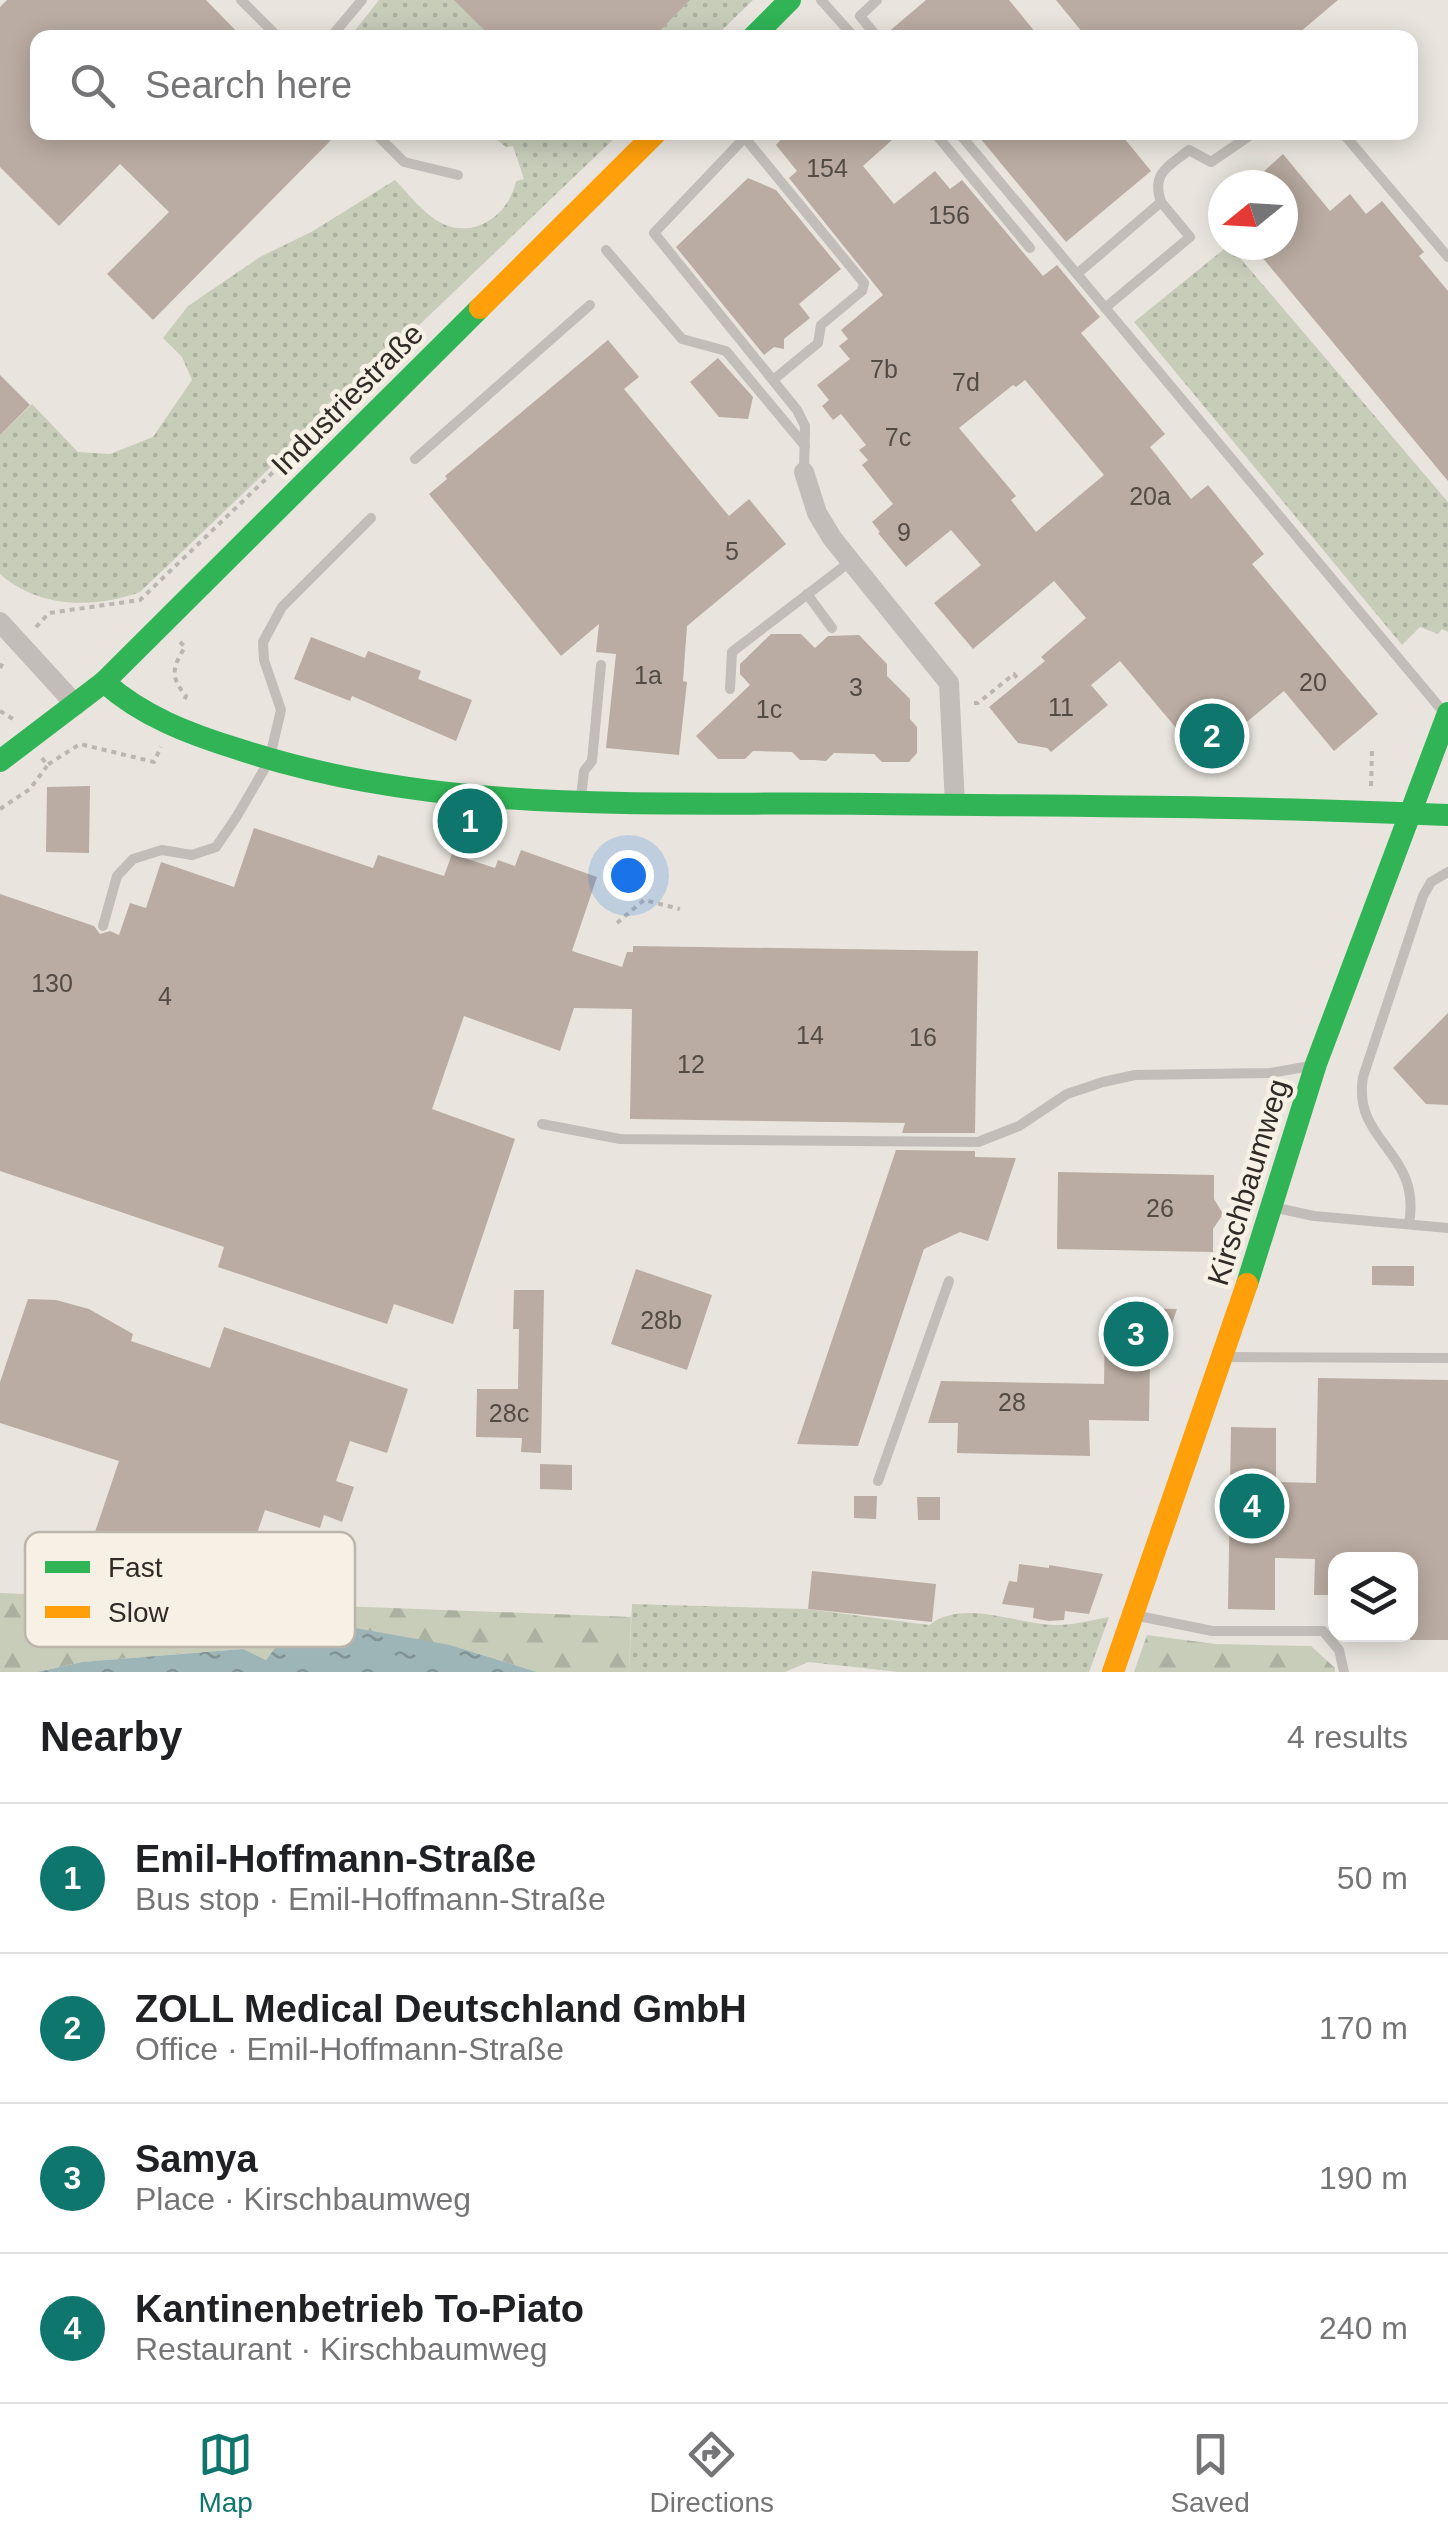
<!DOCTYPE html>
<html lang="en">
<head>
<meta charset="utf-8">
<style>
  body { margin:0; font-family:Arial,sans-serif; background:#f2f2f2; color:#202124 }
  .controls { position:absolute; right:30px; bottom:30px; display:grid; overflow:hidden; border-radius:20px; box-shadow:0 5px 25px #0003 }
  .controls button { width:90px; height:90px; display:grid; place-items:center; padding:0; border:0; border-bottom:2px solid #e0e0e0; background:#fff; color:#202124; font:50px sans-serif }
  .compass { position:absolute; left:1208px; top:170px; width:90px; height:90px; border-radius:50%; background:#fff; box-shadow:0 5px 25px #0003; rotate:252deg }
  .you { position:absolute; left:628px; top:875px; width:35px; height:35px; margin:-25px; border:8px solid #fff; border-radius:50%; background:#1a73e8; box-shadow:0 0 0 15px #1a73e833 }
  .badge { display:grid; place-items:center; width:65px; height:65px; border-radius:50%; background:#0f766e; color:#fff; font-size:32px; font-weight:700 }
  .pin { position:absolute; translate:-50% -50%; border:5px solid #fff; box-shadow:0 2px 10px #0006 }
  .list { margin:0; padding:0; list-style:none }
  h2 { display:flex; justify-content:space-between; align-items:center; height:130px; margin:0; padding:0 40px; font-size:42px }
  h2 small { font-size:32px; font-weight:400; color:#757577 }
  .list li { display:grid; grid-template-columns:65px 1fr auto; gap:30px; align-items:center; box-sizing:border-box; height:150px; padding:0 40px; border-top:2px solid #e0e0e0 }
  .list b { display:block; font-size:38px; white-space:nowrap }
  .list p { margin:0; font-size:32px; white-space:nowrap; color:#757577 }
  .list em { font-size:32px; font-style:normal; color:#757577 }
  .icon { flex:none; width:55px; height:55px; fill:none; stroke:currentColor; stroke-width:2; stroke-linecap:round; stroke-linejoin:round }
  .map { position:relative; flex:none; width:1448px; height:1672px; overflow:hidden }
  .search { position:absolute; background:#fff; box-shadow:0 5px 25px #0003; left:30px; right:30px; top:30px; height:110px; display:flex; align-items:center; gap:25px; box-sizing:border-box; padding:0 35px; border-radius:20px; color:#757577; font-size:38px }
  .sheet { height:730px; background:#fff }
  nav { display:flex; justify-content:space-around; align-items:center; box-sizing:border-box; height:140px; border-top:2px solid #e0e0e0; background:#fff; font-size:28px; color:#757577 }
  nav a { display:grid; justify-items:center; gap:5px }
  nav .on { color:#0f766e }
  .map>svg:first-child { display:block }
  .grass { fill:url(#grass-dots) }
  .forest { fill:url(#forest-firs) }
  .water { fill:url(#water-ripples) }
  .building { fill:#baaca2; fill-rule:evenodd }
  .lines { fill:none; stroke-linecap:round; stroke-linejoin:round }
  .path { stroke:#bbb6b0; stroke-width:4; stroke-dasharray:5 5; stroke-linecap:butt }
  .lane { stroke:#c2bdb8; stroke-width:10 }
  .street { stroke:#c2bdb8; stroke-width:20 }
  .fast { stroke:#30b455; stroke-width:22 }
  .slow { stroke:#ff9f0a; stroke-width:22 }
  .labels { text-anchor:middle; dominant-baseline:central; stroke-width:9; stroke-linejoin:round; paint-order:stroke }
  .number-label { font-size:25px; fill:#534b46 }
  .street-label { font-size:30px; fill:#312b27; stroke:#f6f0e5 }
  .key { fill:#f6f0e5; stroke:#bbb5ac; stroke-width:2.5 }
  .key-label { font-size:28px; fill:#312b27 }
</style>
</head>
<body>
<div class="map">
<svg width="1448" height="1672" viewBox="0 0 1448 1672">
  <defs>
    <pattern id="grass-dots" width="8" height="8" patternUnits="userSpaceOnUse" patternTransform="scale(2.5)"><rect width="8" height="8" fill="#c8cdba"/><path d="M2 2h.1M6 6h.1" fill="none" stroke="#acb0a0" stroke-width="1.8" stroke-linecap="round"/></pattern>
    <pattern id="forest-firs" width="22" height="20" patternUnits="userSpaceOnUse" patternTransform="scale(2.5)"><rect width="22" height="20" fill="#c8cdba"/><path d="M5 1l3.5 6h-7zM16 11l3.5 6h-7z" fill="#acb0a0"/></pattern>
    <pattern id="water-ripples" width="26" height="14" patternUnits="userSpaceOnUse" patternTransform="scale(2.5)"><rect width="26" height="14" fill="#9db5b7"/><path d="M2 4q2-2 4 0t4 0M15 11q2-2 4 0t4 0" fill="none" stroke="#819395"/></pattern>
  </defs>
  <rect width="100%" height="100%" fill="#e9e5de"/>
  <g class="grass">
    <polygon points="379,0 455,0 492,38 349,38"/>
    <polygon points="690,0 753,0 715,37 653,38"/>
    <path d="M488,133H620L140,592C94,609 38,608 0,574V435L32,404L78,452L110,454L153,437L192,380L182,357L163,338L188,306L260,257L313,231L395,180C409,194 424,215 443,224C476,239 510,213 516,181L524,179L513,146L506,147Z"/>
    <polygon points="1229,245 1448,502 1448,632 1442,629 1438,634 1420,627 1402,645 1134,322"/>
    <path d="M632,1604L808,1609L929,1625C963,1599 1013,1623 1053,1625C1071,1626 1091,1620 1109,1617L1089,1672H899L808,1662L785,1672H629Z"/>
  </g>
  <g class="forest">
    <polygon points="0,1593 631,1617 629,1672 537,1672 450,1645 266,1660 243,1649 82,1662 38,1672 0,1672"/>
    <polygon points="1147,1635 1215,1644 1311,1646 1335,1668 1335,1672 1134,1672"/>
  </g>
  <polygon class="water" points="344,1626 450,1645 537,1672 38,1672 82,1662 243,1649 266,1660 276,1647"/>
  <g class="building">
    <polygon points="7,0 206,0 243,38 38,38 38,132 339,132 153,320 107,274 169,212 120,164 59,226 0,167 0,7"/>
    <polygon points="454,0 690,0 653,38 492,38"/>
    <polygon points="926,0 1009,0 1040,38 887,38 886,34"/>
    <polygon points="1056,0 1338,0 1293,38 1087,38"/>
    <path d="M788,132H901L863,166L894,204L935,171L950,189L962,180L1043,276L1057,265L1100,317L1081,333L1165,434L1150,447L1191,499L1208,485L1264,554L1252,564L1378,714L1334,751L1284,691L1202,759L1120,661L1091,685L1108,705L1051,752L1047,748L1018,743L989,707L1045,661L1041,657L1086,618L1054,581L973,649L934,603L981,565L951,530L906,567L878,533L880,532L872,522L893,504L862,465L868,460L859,450L866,445L841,414L833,420L822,406L829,400L817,385L850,359L839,346L848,339L841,330L883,295L789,178L797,171L776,145ZM1025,380L1104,475L1036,532L1011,500L1016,496L959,428L1013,385L1016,387Z"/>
    <polygon points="975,132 1119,132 1151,171 1066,242"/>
    <polygon points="1283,154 1330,211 1350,194 1366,214 1382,201 1424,252 1419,256 1448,291 1448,481 1252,245 1283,245 1283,185 1249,185"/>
    <polygon points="748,178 776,190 841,269 799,304 810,318 784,339 784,349 774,347 764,355 676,247"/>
    <polygon points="608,340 639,377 624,389 729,516 749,499 786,544 687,626 683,681 687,682 679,755 606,748 616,654 596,652 599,624 561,656 429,494 447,479 445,476"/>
    <polygon points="718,358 753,397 748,419 719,417 690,382"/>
    <polygon points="0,375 30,405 0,435"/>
    <polygon points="771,634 801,634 815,648 828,636 859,635 887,664 887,676 910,699 910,719 917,727 917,753 909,762 882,762 874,754 834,753 826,761 814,760 800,760 792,752 753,751 745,759 718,759 696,736 750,685 740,674 740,664"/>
    <polygon points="311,637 365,658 368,651 421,671 418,679 472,700 456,741 352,696 350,701 294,679"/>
    <polygon points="90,786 89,853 46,852 47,787"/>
    <polygon points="254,828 373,868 378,855 444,876 452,854 495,868 498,860 515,866 521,850 597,877 572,951 622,967 627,952 633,952 633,946 978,951 975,1133 902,1133 905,1123 630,1119 632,1009 574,1008 560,1051 464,1016 432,1109 515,1139 453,1324 394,1304 387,1324 218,1267 224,1247 0,1171 0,894 94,926 100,934 110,931 119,935 130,903 146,908 161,862 234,887"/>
    <polygon points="1448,1013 1448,1105 1426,1104 1393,1068"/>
    <polygon points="896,1150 975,1151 975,1157 1016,1158 988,1241 960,1232 924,1249 858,1446 797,1444"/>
    <polygon points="1058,1172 1214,1175 1214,1199 1223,1214 1213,1229 1213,1252 1057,1249"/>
    <polygon points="1372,1266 1414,1266 1414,1286 1372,1285"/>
    <polygon points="636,1269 712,1295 687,1370 611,1344"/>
    <polygon points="514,1290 544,1290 541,1453 521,1452 522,1438 476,1437 477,1389 518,1389 519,1329 513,1329"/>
    <polygon points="28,1299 56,1300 89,1309 133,1334 131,1341 210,1368 224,1327 408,1389 387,1453 350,1441 336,1481 354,1487 342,1522 324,1515 320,1528 265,1510 252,1548 216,1536 210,1554 174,1542 168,1560 94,1535 119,1461 0,1423 0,1382"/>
    <polygon points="1114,1308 1177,1309 1159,1361 1150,1361 1149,1421 1089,1420 1090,1456 957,1453 958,1423 928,1423 941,1381 1104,1384 1105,1319 1114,1319"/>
    <polygon points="1318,1378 1448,1380 1448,1640 1410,1640 1410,1560 1336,1560 1336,1595 1314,1595 1315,1559 1275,1558 1275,1610 1228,1609 1231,1427 1276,1428 1276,1482 1316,1483"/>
    <polygon points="540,1464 572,1465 572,1490 540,1489"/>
    <polygon points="854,1496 877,1496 876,1519 854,1518"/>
    <polygon points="917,1497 940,1497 940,1520 918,1520"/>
    <polygon points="1019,1564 1049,1568 1049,1565 1103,1574 1089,1614 1065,1611 1064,1620 1049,1621 1033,1618 1034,1608 1002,1604 1009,1581 1017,1582"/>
    <polygon points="812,1571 936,1584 932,1622 808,1609"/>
  </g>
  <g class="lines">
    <g class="path">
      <polyline points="36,627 49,613 140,600 320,427"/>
      <path d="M180,642L185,647C172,668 170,677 186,696L183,702"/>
      <polyline points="0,668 5,659"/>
      <polyline points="974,703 978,703 1014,674 1020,682"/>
      <polyline points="0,711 13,719"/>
      <polyline points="42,758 47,765 80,744 154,762 161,747"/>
      <polyline points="1371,786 1372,751"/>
      <polyline points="0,809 30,789 47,766"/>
      <polyline points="617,923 644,900 680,909"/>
    </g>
    <g class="lane">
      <polyline points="241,0 279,38"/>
      <polyline points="821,0 855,38"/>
      <polyline points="877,0 860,16 878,38"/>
      <polyline points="330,38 362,0"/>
      <polyline points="374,132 404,162 458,175"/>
      <polyline points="750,132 654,233 797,410 805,426 804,472"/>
      <polyline points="934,132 1030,248"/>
      <polyline points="958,132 1446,715"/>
      <polyline points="1342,132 1448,257"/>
      <polyline points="745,138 864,283 862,291 821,325 818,343 773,380"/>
      <polyline points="606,250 682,339 726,351 805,446"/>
      <path d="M1077,274L1161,202C1151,173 1168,167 1189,150L1211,162L1255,132"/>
      <polyline points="1105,308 1190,237 1161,202"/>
      <polyline points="415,459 590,305"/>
      <polyline points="807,594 832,628"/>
      <polyline points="730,689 732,652 851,561"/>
      <polyline points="581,797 584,771 592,761 601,665"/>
      <polyline points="103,926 117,876 133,859 162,850 192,855 216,847 237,816 269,761 281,710 264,660 263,642 282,607 371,518"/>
      <polyline points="542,1124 620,1139 978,1142 1019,1126 1067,1094 1103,1082 1135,1075 1270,1073 1310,1066"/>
      <polyline points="1272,1207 1314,1216 1448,1228"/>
      <path d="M1409,1224C1422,1150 1352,1143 1363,1077L1423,896L1431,882L1448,872"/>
      <polyline points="1223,1357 1448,1358"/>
      <polyline points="878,1481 949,1281"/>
      <polyline points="1134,1615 1212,1631 1323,1631 1339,1650 1344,1672"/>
    </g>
    <g class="street">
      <polyline points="804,472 817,513 832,538 949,683 955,804"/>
      <polyline points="0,622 76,705"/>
    </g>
    <g class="fast">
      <polyline points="752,38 790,0"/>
      <path d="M104,682C142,716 189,734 238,749C443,817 661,801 874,804C1066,806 1257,806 1448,815"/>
      <polyline points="0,761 104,682 480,308"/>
      <polyline points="1247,1284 1316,1064 1448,713"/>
    </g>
    <g class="slow">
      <polyline points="480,308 657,132"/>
      <polyline points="1113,1672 1247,1284"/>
    </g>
  </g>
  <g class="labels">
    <g class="number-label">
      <text x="827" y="168">154</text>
      <text x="949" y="215">156</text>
      <text x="884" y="369">7b</text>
      <text x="966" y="382">7d</text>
      <text x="898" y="437">7c</text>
      <text x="1150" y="496">20a</text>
      <text x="904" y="532">9</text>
      <text x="732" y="551">5</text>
      <text x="648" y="675">1a</text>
      <text x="1313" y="682">20</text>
      <text x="856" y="687">3</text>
      <text x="1061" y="707">11</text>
      <text x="769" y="709">1c</text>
      <text x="52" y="983">130</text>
      <text x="165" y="996">4</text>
      <text x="810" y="1035">14</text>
      <text x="923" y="1037">16</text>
      <text x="691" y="1064">12</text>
      <text x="1160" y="1208">26</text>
      <text x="661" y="1320">28b</text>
      <text x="1012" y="1402">28</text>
      <text x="509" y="1413">28c</text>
    </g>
    <g class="street-label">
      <text transform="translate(347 399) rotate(-45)">Industriestraße</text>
      <text transform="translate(1248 1182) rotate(-73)">Kirschbaumweg</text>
    </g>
  </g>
  <rect x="25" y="1532" width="330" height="115" rx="15" class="key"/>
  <rect x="45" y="1561" width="45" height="12" fill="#30b455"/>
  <rect x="45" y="1606" width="45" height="12" fill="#ff9f0a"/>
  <g class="key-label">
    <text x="108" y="1577">Fast</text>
    <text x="108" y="1622">Slow</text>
  </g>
</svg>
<div class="controls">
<button><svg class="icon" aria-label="layers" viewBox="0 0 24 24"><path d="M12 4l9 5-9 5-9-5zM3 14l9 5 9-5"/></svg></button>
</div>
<svg class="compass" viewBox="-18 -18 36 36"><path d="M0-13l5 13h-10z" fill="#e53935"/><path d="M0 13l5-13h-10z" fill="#757577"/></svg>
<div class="you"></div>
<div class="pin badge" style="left:470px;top:821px">1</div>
<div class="pin badge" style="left:1212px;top:736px">2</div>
<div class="pin badge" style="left:1136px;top:1334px">3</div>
<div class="pin badge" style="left:1252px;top:1506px">4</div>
<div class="search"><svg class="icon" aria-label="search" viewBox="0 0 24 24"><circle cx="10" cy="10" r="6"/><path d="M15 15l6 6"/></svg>Search here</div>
</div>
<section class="sheet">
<h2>Nearby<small>4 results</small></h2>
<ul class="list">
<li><span class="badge">1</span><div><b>Emil-Hoffmann-Straße</b><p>Bus stop · Emil-Hoffmann-Straße</p></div><em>50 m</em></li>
<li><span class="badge">2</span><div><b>ZOLL Medical Deutschland GmbH</b><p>Office · Emil-Hoffmann-Straße</p></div><em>170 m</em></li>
<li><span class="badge">3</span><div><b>Samya</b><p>Place · Kirschbaumweg</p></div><em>190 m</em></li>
<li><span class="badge">4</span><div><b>Kantinenbetrieb To-Piato</b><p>Restaurant · Kirschbaumweg</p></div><em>240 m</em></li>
</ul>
</section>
<nav>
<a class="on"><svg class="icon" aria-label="map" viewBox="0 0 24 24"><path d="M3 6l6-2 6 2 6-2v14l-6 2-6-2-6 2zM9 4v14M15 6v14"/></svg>Map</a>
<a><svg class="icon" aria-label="directions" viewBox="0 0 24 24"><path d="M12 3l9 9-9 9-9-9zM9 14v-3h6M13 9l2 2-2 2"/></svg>Directions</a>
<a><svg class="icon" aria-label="saved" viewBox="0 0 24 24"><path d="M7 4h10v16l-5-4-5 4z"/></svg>Saved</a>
</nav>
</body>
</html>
